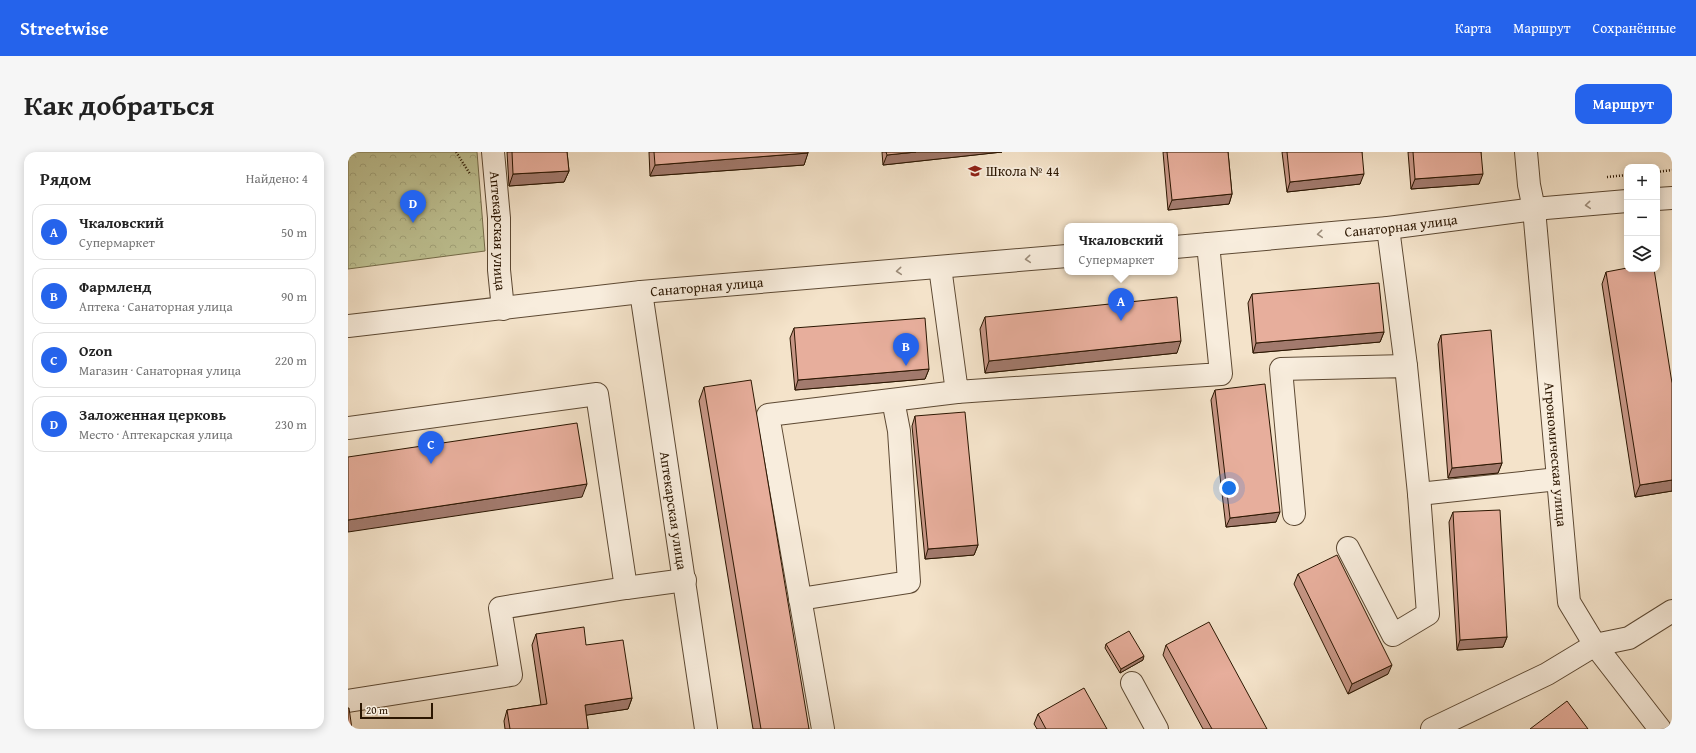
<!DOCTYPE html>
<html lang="ru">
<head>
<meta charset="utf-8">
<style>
  body { margin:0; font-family:"Gentium Book Plus",serif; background:#f6f6f6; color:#222 }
  .controls { position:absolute; right:12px; top:12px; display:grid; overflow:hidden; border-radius:8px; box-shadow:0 2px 10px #0003 }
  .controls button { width:36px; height:36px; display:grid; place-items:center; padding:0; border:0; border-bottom:1px solid #e0e0e0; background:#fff; color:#222; font:20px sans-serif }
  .scale { position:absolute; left:12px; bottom:10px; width:73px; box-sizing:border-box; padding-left:4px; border:2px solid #2b1601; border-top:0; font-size:11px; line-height:14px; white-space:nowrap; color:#2b1601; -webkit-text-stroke:3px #f8eddd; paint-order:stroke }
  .you { position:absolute; left:881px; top:336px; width:14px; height:14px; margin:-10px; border:3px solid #fff; border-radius:50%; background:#1a73e8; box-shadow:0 0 0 6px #1a73e833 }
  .badge { display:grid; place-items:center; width:26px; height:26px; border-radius:50%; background:#2563eb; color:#fff; font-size:13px; font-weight:700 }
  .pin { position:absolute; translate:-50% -33px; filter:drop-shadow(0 1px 2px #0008) }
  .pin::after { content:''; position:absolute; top:21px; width:14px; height:12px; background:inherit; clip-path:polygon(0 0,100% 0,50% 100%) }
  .popup { position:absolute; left:716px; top:71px; width:114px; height:52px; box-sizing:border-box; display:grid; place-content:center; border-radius:8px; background:#fff; filter:drop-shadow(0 1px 3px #0005); font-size:13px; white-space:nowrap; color:#767676 }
  .popup b { font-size:15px; color:#222 }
  .popup::after { content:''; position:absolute; left:50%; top:100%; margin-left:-8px; border:8px solid transparent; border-top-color:#fff }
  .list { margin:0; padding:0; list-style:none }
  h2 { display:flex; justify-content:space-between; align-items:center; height:52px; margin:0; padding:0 16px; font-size:17px }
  h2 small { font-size:13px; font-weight:400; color:#767676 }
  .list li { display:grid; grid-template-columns:26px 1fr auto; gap:12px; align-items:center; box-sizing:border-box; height:56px; margin:0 8px 8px; padding:0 8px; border:1px solid #e0e0e0; border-radius:12px }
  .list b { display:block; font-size:15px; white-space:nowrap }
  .list p { margin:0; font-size:13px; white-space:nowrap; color:#767676 }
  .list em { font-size:13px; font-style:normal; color:#767676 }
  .icon { flex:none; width:22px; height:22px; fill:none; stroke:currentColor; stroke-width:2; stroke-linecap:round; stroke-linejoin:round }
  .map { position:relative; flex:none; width:1324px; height:577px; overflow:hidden; border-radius:12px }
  header { display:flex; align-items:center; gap:24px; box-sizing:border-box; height:56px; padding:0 20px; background:#2563eb; color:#fff }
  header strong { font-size:19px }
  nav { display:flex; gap:22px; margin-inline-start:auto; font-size:14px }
  .intro { display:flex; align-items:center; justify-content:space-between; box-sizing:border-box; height:96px; padding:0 24px }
  h1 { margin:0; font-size:28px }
  .button { padding:10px 18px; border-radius:12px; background:#2563eb; color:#fff; font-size:14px; font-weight:700 }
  main { display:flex; gap:24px; padding:0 24px }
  aside { flex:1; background:#fff; border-radius:12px; box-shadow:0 2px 10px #0003 }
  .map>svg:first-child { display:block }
  .park { fill:url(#park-crowns); stroke:#756c4a }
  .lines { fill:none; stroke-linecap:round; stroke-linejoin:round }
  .minor-casing { stroke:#5d4933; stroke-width:24 }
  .path { stroke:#2b1601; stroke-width:2.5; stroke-dasharray:1 2; stroke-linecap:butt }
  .minor { stroke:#f8eddd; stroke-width:22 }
  .wall { fill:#c79686; stroke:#2b1601 }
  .shaded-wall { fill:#a27a6d; stroke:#2b1601 }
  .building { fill:#e7ae9c; stroke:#2b1601 }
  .oneway { stroke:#9c8c7a }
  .labels { text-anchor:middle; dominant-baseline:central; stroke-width:3.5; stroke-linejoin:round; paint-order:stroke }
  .poi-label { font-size:14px; fill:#2b1601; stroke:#f8eddd; text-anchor:start }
  .street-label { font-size:14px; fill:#2b1601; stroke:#f8eddd }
</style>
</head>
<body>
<header>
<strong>Streetwise</strong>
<nav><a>Карта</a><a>Маршрут</a><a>Сохранённые</a></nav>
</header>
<div class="intro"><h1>Как добраться</h1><a class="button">Маршрут</a></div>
<main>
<aside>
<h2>Рядом<small>Найдено: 4</small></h2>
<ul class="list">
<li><span class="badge">A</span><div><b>Чкаловский</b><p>Супермаркет</p></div><em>50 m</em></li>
<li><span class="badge">B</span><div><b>Фармленд</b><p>Аптека · Санаторная улица</p></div><em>90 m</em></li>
<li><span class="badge">C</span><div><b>Ozon</b><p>Магазин · Санаторная улица</p></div><em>220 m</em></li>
<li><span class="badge">D</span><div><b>Заложенная церковь</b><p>Место · Аптекарская улица</p></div><em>230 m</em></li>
</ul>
</aside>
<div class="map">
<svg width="1324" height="577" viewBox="0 0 1324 577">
  <defs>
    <pattern id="park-crowns" width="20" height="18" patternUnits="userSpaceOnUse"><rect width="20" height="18" fill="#bfc394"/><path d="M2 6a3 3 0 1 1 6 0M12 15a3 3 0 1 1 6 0" fill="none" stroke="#a4a77e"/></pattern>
  </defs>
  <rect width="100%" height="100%" fill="#f4e3ca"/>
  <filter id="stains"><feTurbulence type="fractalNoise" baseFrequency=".005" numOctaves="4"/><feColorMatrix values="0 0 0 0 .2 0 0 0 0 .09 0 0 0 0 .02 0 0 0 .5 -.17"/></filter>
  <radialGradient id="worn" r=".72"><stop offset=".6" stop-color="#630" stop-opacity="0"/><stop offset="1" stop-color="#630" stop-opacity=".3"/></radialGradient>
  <polygon class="park" points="0,0 129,0 137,99 0,117"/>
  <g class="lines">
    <g class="minor-casing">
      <g id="minor">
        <path id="s1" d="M145,0L151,66V118L155,157"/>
        <path id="s2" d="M1178,0L1181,33L1186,57L1221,450L1247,493L1312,577"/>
        <polyline points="1309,47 1324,46"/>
        <polyline points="1040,76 1058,214"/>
        <path id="s3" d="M827,95L1040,76L1186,57L1279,49"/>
        <polyline points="592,115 609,240 873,222 860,92"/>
        <path id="s4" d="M293,140L358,577"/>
        <path id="s5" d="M0,174L293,140L719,104"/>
        <polyline points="0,276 249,242 278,436 152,456 163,523 0,549"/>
        <polyline points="1071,342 1210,327"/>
        <polyline points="946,362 933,217 1058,214 1071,342 1080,462 1045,483 1000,396"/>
        <polyline points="278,436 337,428"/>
        <polyline points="452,447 561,430 551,279 545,248"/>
        <polyline points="784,531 809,577"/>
        <polyline points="475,577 420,263 609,240"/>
        <polyline points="1084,577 1199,522 1247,493 1281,486 1324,459"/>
      </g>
    </g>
    <g class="path">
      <polyline points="108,0 122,22"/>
      <polyline points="1309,20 1324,18"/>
      <polyline points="1259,25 1279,23"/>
    </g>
    <use href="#minor" class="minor"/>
  </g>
  <g class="wall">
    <polygon points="159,0 219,0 221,19 216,30 161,34"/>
    <polygon points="301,0 460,0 456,13 302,24"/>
    <polygon points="534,0 654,0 535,13"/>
    <polygon points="815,0 880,0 884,42 881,52 820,58"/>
    <polygon points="934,0 1014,0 1012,32 939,40"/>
    <polygon points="1060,0 1133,0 1131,32 1063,37"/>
    <polygon points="1258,120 1324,231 1324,339 1287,345 1254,132"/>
    <polygon points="904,142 1036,180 1032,190 905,201 900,151"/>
    <polygon points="637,165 829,201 637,221 632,177"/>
    <polygon points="446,176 581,217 577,227 447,238 442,186"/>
    <polygon points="1093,183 1154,311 1150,321 1100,326 1090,192"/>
    <polygon points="356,235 461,577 405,577 351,249"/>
    <polygon points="867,238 928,370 878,375 863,248"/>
    <polygon points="567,264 630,393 626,403 577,407 564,274"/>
    <polygon points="1105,360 1159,485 1155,495 1109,498 1101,370"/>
    <polygon points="950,422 1040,522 1000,542 946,432"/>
    <polygon points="188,482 238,493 284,546 280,557 238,563 240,577 157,577 156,569 159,558 193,553 184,493"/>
    <polygon points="758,492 795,508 772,521 757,496"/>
    <polygon points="818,493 919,577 855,577 815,503"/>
    <polygon points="690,562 759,577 689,577 686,572"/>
  </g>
  <g class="shaded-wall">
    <polygon points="568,0 654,0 535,13 539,3"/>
    <polygon points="460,1 456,13 302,24 307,13"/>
    <polygon points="221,19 216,30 161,34 165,22"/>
    <polygon points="1016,22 1012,32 939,40 942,30"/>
    <polygon points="1135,22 1131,32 1063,37 1067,27"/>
    <polygon points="884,42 881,52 820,58 824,48"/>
    <polygon points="1036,180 1032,190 905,201 908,191"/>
    <polygon points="833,189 829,201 637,221 641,209"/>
    <polygon points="581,217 577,227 447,238 450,228"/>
    <polygon points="1154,311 1150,321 1100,326 1104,316"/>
    <polygon points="1324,328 1324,339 1287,345 1292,333"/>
    <polygon points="239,332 234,345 0,380 0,368"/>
    <polygon points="932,360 928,370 878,375 882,366"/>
    <polygon points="630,393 626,403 577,407 580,397"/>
    <polygon points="1159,485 1155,495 1109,498 1112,488"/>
    <polygon points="796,504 795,508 772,521 773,517"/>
    <polygon points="1044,513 1040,522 1000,542 1004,532"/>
    <polygon points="284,546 280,557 233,564 237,553"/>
  </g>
  <g class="building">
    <polygon points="164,0 219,0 221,19 165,22"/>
    <polygon points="306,0 460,0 460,1 307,13"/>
    <polygon points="538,0 568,0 539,3"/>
    <polygon points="819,0 880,0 884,42 824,48"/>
    <polygon points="939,0 1014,0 1016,22 942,30"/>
    <polygon points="1065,0 1133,0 1135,22 1067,27"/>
    <polygon points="1279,116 1279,117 1306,117 1324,231 1324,328 1292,333 1258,120"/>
    <polygon points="1031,131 1036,180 908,191 904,142"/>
    <polygon points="829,145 833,189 641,209 637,165"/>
    <polygon points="577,166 581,217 450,228 446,176"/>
    <polygon points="1143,178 1154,311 1104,316 1093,183"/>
    <polygon points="403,228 461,577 413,577 356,235"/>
    <polygon points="917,232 932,360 882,366 867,238"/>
    <polygon points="617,260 630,393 580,397 567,264"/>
    <polygon points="229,271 239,332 0,368 0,305"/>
    <polygon points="1152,358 1159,485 1112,488 1105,360"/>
    <polygon points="989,403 1044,513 1004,532 950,422"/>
    <polygon points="861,470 919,577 864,577 818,493"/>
    <polygon points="236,475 238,493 275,488 284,546 237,553 240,577 162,577 159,558 199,552 188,482"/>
    <polygon points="781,479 796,504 773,517 758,492"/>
    <polygon points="736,536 759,577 698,577 690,562"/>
    <polygon points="1219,549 1240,577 1182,577"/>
    <polygon points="0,556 1,556 4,577 0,577"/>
  </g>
  <defs><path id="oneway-chevron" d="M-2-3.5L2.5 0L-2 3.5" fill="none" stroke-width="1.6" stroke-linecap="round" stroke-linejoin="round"/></defs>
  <g class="oneway">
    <use href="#oneway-chevron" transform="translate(1240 53) rotate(175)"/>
    <use href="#oneway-chevron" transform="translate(972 82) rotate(175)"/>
    <use href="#oneway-chevron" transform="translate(680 107) rotate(175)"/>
    <use href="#oneway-chevron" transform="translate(551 119) rotate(175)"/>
  </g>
  <defs>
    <g id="school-bare" transform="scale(1.08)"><path d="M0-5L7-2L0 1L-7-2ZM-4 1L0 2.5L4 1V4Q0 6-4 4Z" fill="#8f2418" stroke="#f8eddd" stroke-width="2.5" paint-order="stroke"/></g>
  </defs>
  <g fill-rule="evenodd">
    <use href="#school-bare" x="627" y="19"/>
  </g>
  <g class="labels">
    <g class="poi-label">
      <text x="638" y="19">Школа № 44</text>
    </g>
    <g class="street-label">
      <text stroke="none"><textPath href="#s3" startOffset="227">Санаторная улица</textPath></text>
      <text stroke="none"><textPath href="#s1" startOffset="79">Аптекарская улица</textPath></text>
      <text stroke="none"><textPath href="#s5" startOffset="361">Санаторная улица</textPath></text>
      <text stroke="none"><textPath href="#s2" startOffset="304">Агрономическая улица</textPath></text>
      <text stroke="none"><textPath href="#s4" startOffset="221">Аптекарская улица</textPath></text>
    </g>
  </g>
  <rect width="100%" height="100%" filter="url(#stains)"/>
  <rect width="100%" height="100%" fill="url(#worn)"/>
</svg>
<div class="controls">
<button>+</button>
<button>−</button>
<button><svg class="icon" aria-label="layers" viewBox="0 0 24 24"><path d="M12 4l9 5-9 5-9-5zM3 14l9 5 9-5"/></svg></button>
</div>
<div class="scale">20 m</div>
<div class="you"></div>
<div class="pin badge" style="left:773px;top:169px">A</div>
<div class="popup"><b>Чкаловский</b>Супермаркет</div>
<div class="pin badge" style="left:558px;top:214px">B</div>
<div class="pin badge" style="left:83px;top:312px">C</div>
<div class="pin badge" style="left:65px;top:71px">D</div>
</div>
</main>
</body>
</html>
